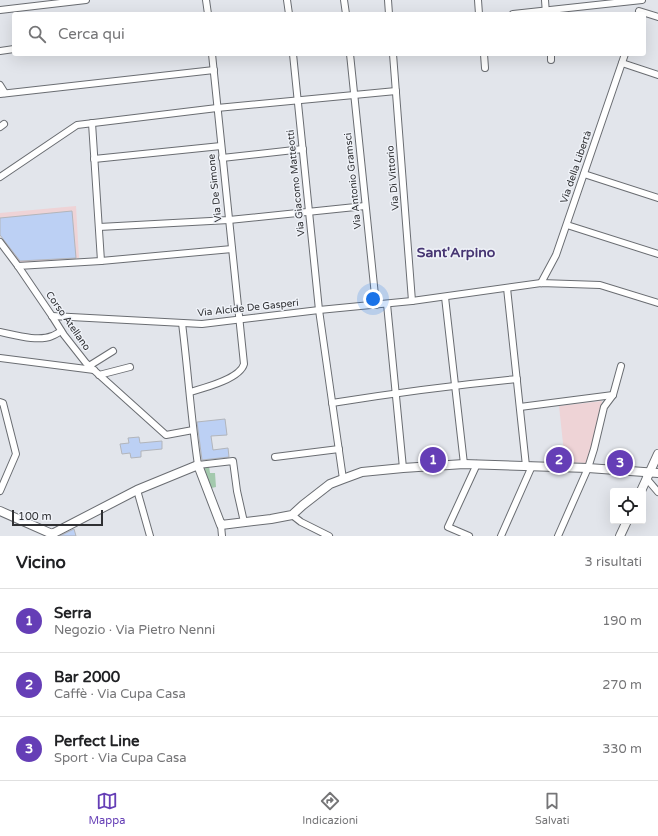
<!DOCTYPE html>
<html lang="it">
<head>
<meta charset="utf-8">
<style>
  body { margin:0; font-family:"Varela Round",sans-serif; background:#f2f2f2; color:#202124 }
  .controls { position:absolute; right:12px; bottom:12px; display:grid; overflow:hidden; border-radius:4px; box-shadow:0 4px 16px #0002 }
  .controls button { width:36px; height:36px; display:grid; place-items:center; padding:0; border:0; border-bottom:1px solid #e0e0e0; background:#fff; color:#202124; font:20px sans-serif }
  .scale { position:absolute; left:12px; bottom:10px; width:91px; box-sizing:border-box; padding-left:4px; border:2px solid #2f3033; border-top:0; font-size:11px; line-height:14px; white-space:nowrap; color:#2f3033; -webkit-text-stroke:3px #eff2f8; paint-order:stroke }
  .you { position:absolute; left:373px; top:299px; width:14px; height:14px; margin:-10px; border:3px solid #fff; border-radius:50%; background:#1a73e8; box-shadow:0 0 0 6px #1a73e833 }
  .badge { display:grid; place-items:center; width:26px; height:26px; border-radius:50%; background:#653eb6; color:#fff; font-size:13px; font-weight:700 }
  .pin { position:absolute; translate:-50% -50%; border:2px solid #fff; box-shadow:0 1px 4px #0006 }
  .list { margin:0; padding:0; list-style:none }
  h2 { display:flex; justify-content:space-between; align-items:center; height:52px; margin:0; padding:0 16px; font-size:17px }
  h2 small { font-size:13px; font-weight:400; color:#757577 }
  .list li { display:grid; grid-template-columns:26px 1fr auto; gap:12px; align-items:center; box-sizing:border-box; height:64px; padding:0 16px; border-top:1px solid #e0e0e0 }
  .list b { display:block; font-size:15px; white-space:nowrap }
  .list p { margin:0; font-size:13px; white-space:nowrap; color:#757577 }
  .list em { font-size:13px; font-style:normal; color:#757577 }
  .icon { flex:none; width:22px; height:22px; fill:none; stroke:currentColor; stroke-width:2; stroke-linecap:round; stroke-linejoin:round }
  .map { position:relative; flex:none; width:658px; height:536px; overflow:hidden }
  .search { position:absolute; background:#fff; box-shadow:0 4px 16px #0002; left:12px; right:12px; top:12px; height:44px; display:flex; align-items:center; gap:10px; box-sizing:border-box; padding:0 14px; border-radius:4px; color:#757577; font-size:15px }
  .sheet { height:244px; background:#fff }
  nav { display:flex; justify-content:space-around; align-items:center; box-sizing:border-box; height:56px; border-top:1px solid #e0e0e0; background:#fff; font-size:11px; color:#757577 }
  nav a { display:grid; justify-items:center; gap:2px }
  nav .on { color:#653eb6 }
  .map>svg:first-child { display:block }
  .education { fill:#eed3d6 }
  .green { fill:#a3c9ad }
  .building { fill:#bcd0f4; stroke:#b2b5bb }
  .lines { fill:none; stroke-linecap:round; stroke-linejoin:round }
  .street-casing { stroke:#6a6d72; stroke-width:8 }
  .secondary-casing { stroke:#6a6d72; stroke-width:10 }
  .street { stroke:#fff; stroke-width:6 }
  .secondary { stroke:#fff; stroke-width:8 }
  .labels { text-anchor:middle; dominant-baseline:central; stroke-width:3; stroke-linejoin:round; paint-order:stroke }
  .street-label { font-size:10px; fill:#2f3033; stroke:#eff2f8 }
  .district-label { font-size:14px; font-weight:bold; fill:#463572; stroke:#eff2f8 }
</style>
</head>
<body>
<div class="map">
<svg width="658" height="536" viewBox="0 0 658 536">
  <rect width="100%" height="100%" fill="#e2e5eb"/>
  <g class="education">
    <polygon points="76,206 79,258 20,263 0,235 0,213"/>
    <polygon points="602,401 602,402 601,405 591,451 586,463 565,462 559,406"/>
  </g>
  <polygon class="green" points="209,466 210,473 215,473 216,487 207,489 199,467"/>
  <g class="building">
    <polygon points="72,211 76,258 20,261 0,235 0,218"/>
    <polygon points="225,419 227,435 211,436 213,450 228,448 229,457 202,460 197,422"/>
    <polygon points="139,437 140,443 162,441 162,449 141,451 141,457 131,458 130,453 122,454 120,444 129,443 128,438"/>
    <polygon points="74,529 76,536 60,536"/>
  </g>
  <g class="lines">
    <g class="street-casing">
      <g id="street">
        <polyline points="206,0 208,14"/>
        <polyline points="287,0 289,14"/>
        <polyline points="344,0 346,14"/>
        <polyline points="388,0 389,14"/>
        <polyline points="478,0 479,14"/>
        <polyline points="545,0 546,14"/>
        <polyline points="0,10 86,0"/>
        <polyline points="639,11 658,17"/>
        <polyline points="513,14 642,0"/>
        <polyline points="0,51 14,49"/>
        <polyline points="293,54 319,310 343,479"/>
        <polyline points="350,54 376,305"/>
        <polyline points="393,54 412,301"/>
        <polyline points="484,54 485,68"/>
        <polyline points="551,54 551,60"/>
        <polyline points="622,63 658,75"/>
        <polyline points="0,85 5,93"/>
        <polyline points="0,94 214,70"/>
        <polyline points="92,123 101,261"/>
        <polyline points="0,127 4,124"/>
        <polyline points="222,158 303,149"/>
        <polyline points="94,159 221,146"/>
        <polyline points="584,174 658,198"/>
        <polyline points="0,177 77,125 217,108 396,91"/>
        <polyline points="567,225 658,254"/>
        <polyline points="99,227 229,220 365,206"/>
        <polyline points="0,242 18,266 52,316 64,335 86,363 166,435 193,430"/>
        <polyline points="18,266 101,261 232,249"/>
        <polyline points="541,283 556,255 625,54"/>
        <polyline points="507,288 526,466"/>
        <polyline points="445,297 464,464"/>
        <polyline points="387,304 403,468"/>
        <polyline points="52,316 202,324 319,310 412,301 541,283 600,285 658,303"/>
        <path d="M182,323C188,371 191,418 198,465L233,461L237,491L244,522"/>
        <path d="M0,332C15,335 38,342 52,336C55,335 58,333 61,331"/>
        <polyline points="0,358 94,370"/>
        <polyline points="89,366 113,351"/>
        <polyline points="99,375 130,367"/>
        <path d="M190,392C204,388 240,379 244,364L212,54"/>
        <polyline points="0,402 3,403 16,454 0,491"/>
        <path d="M332,403C394,393 455,385 517,379"/>
        <polyline points="520,407 613,395"/>
        <polyline points="275,457 339,449"/>
        <polyline points="646,478 658,492"/>
        <polyline points="137,490 150,536"/>
        <polyline points="292,515 301,522 329,536"/>
        <polyline points="221,525 222,536"/>
        <polyline points="469,536 448,527 477,464"/>
        <polyline points="501,536 532,466"/>
        <polyline points="558,536 588,468 594,449 604,407 613,395 621,366"/>
      </g>
    </g>
    <g class="secondary-casing">
      <g id="secondary">
        <polyline points="641,491 658,454"/>
        <polyline points="0,511 52,534 137,490 198,465 221,525 271,519 292,515 303,505 330,484 343,479 362,472 403,468 464,464 588,468 658,473"/>
        <polyline points="620,536 627,521"/>
      </g>
    </g>
    <use href="#street" class="street"/>
    <use href="#secondary" class="secondary"/>
  </g>
  <g class="labels">
    <g class="street-label">
      <text transform="translate(576 167) rotate(-71)">Via della Libertà</text>
      <text transform="translate(393 178) rotate(-95)">Via Di Vittorio</text>
      <text transform="translate(353 181) rotate(-96)">Via Antonio Gramsci</text>
      <text transform="translate(296 183) rotate(-96)">Via Giacomo Matteotti</text>
      <text transform="translate(215 188) rotate(-96)">Via De Simone</text>
      <text transform="translate(248 308) rotate(-6)">Via Alcide De Gasperi</text>
      <text transform="translate(68 321) rotate(55)">Corso Atellano</text>
    </g>
    <g class="district-label">
      <text x="456" y="252">Sant'Arpino</text>
    </g>
  </g>
</svg>
<div class="controls">
<button><svg class="icon" aria-label="locate" viewBox="0 0 24 24"><circle cx="12" cy="12" r="6"/><path d="M12 2v4M12 18v4M2 12h4M18 12h4"/></svg></button>
</div>
<div class="scale">100 m</div>
<div class="you"></div>
<div class="pin badge" style="left:433px;top:460px">1</div>
<div class="pin badge" style="left:559px;top:460px">2</div>
<div class="pin badge" style="left:620px;top:463px">3</div>
<div class="search"><svg class="icon" aria-label="search" viewBox="0 0 24 24"><circle cx="10" cy="10" r="6"/><path d="M15 15l6 6"/></svg>Cerca qui</div>
</div>
<section class="sheet">
<h2>Vicino<small>3 risultati</small></h2>
<ul class="list">
<li><span class="badge">1</span><div><b>Serra</b><p>Negozio · Via Pietro Nenni</p></div><em>190 m</em></li>
<li><span class="badge">2</span><div><b>Bar 2000</b><p>Caffè · Via Cupa Casa</p></div><em>270 m</em></li>
<li><span class="badge">3</span><div><b>Perfect Line</b><p>Sport · Via Cupa Casa</p></div><em>330 m</em></li>
</ul>
</section>
<nav>
<a class="on"><svg class="icon" aria-label="map" viewBox="0 0 24 24"><path d="M3 6l6-2 6 2 6-2v14l-6 2-6-2-6 2zM9 4v14M15 6v14"/></svg>Mappa</a>
<a><svg class="icon" aria-label="directions" viewBox="0 0 24 24"><path d="M12 3l9 9-9 9-9-9zM9 14v-3h6M13 9l2 2-2 2"/></svg>Indicazioni</a>
<a><svg class="icon" aria-label="saved" viewBox="0 0 24 24"><path d="M7 4h10v16l-5-4-5 4z"/></svg>Salvati</a>
</nav>
</body>
</html>
